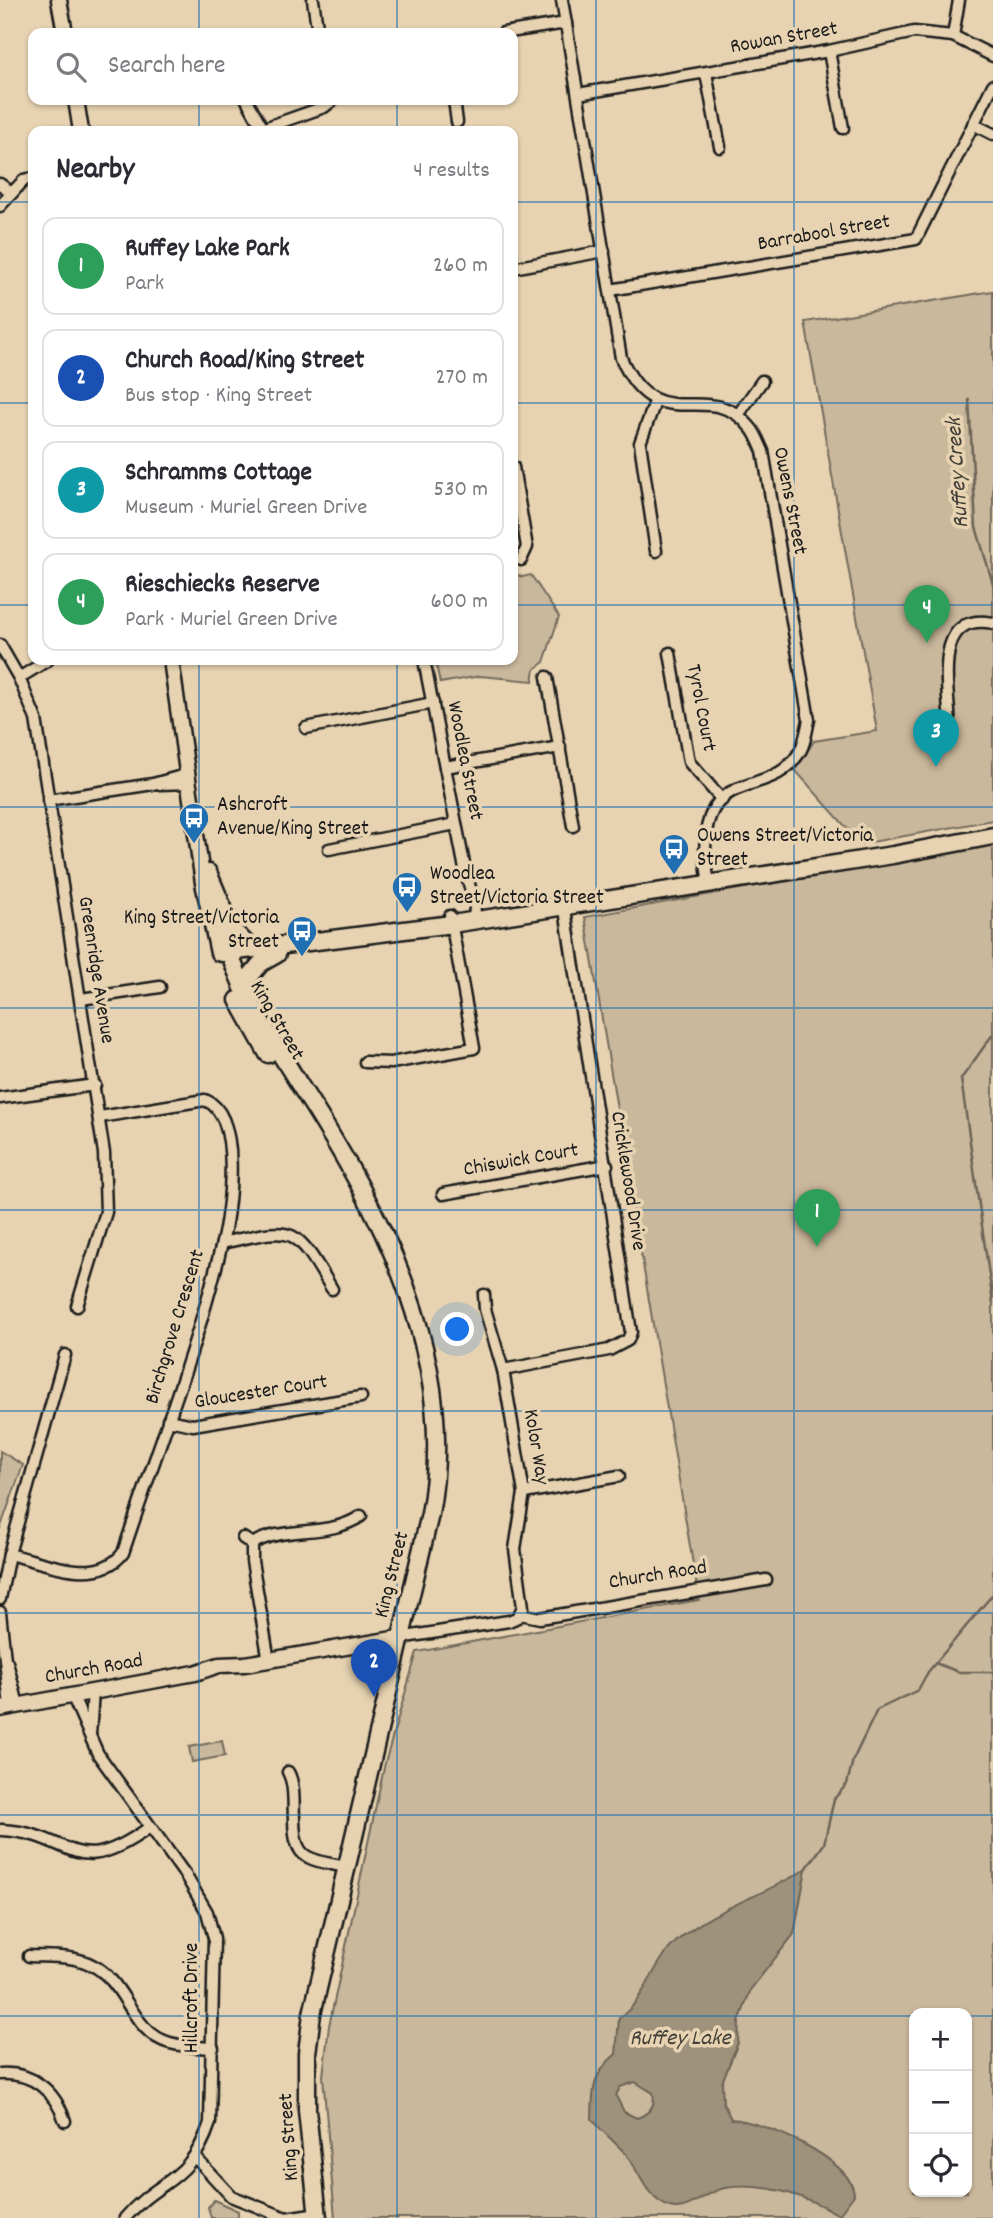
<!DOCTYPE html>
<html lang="en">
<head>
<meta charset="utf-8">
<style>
  body { margin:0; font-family:Dekko,sans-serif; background:#f2f2f3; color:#2b2b33 }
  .controls { position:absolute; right:21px; bottom:21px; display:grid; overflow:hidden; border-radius:14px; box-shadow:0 2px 5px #0004 }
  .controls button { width:63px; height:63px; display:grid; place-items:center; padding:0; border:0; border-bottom:2px solid #e1e1e2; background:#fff; color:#2b2b33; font:35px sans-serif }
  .you { position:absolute; left:458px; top:1330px; width:24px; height:24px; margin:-18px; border:5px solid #fff; border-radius:50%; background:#1a73e8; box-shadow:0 0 0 10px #1a73e833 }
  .badge { display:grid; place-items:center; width:46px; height:46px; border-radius:50%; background:#111827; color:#fff; font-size:23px; font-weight:700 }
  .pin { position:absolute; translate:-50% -58px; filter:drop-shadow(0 2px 4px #0008) }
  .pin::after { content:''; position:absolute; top:37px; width:24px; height:21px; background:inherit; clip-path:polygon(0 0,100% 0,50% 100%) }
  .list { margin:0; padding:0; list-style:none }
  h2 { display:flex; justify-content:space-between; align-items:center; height:91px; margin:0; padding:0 28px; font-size:30px }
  h2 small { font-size:23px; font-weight:400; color:#7c7c81 }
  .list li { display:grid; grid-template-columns:46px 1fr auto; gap:21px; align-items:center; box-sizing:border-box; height:98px; margin:0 14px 14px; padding:0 14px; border:2px solid #e1e1e2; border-radius:14px }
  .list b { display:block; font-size:26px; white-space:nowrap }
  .list p { margin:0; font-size:23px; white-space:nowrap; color:#7c7c81 }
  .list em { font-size:23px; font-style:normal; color:#7c7c81 }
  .icon { flex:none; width:38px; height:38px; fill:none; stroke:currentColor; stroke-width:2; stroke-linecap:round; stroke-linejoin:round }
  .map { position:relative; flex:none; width:993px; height:2218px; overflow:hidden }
  .search { position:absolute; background:#fff; box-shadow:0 2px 5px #0004; left:28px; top:28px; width:490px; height:77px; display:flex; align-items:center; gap:18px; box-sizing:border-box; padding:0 24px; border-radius:14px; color:#7c7c81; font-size:26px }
  .panel { position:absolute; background:#fff; box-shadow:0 2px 5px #0004; left:28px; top:126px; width:490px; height:539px; border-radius:14px }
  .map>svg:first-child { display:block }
  .green { fill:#cab89c; stroke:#736a5c; stroke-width:2; fill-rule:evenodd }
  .water { fill:#9f927c; stroke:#6b6356; stroke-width:2; fill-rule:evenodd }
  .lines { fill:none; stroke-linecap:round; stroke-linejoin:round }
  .stream { stroke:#6b6356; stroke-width:2.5 }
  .street-casing { stroke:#1c1c1c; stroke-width:15 }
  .secondary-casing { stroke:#1c1c1c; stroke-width:19 }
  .primary-casing { stroke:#1c1c1c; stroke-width:21 }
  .street { stroke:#e7d3b1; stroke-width:10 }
  .secondary { stroke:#e7d3b1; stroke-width:14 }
  .primary { stroke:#e7d3b1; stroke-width:16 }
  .grid { fill:none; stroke:#1f6fb2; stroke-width:2; stroke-opacity:0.55 }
  .labels { text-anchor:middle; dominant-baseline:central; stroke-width:7; stroke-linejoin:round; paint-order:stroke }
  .street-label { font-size:21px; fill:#1c1c1c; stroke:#e7d3b1 }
  .poi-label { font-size:21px; fill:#1c1c1c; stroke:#e7d3b1; text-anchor:start }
  .water-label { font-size:23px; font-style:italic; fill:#433f39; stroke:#e7d3b1 }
</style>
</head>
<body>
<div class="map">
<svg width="993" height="2218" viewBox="0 0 993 2218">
  <rect width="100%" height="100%" fill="#e7d3b1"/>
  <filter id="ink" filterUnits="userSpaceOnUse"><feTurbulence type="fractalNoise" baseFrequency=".0143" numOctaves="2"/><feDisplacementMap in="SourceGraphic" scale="14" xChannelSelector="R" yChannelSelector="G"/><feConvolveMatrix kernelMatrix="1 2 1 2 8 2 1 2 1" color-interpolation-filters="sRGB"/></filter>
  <g filter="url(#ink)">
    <g class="green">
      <polygon points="993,291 993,820 861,844 795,770 814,741 877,731 805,322"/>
      <polygon points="513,573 522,577 531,575 559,617 544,662 535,669 533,681 480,676 440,683 435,660 513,660"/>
      <path d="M993,843V2218H335L323,2076L329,2026L385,1763L417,1652L699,1600L585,917ZM914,2013H967V2192H914Z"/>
      <polygon points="0,1451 23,1465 0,1529"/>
      <polygon points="222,1741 225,1756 192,1762 189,1747"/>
      <polygon points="214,2200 238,2211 238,2218 211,2218 208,2207"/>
    </g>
    <path class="water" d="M806,1869L794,1934L751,1989L739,2022L738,2043L722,2082L723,2103L731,2119C762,2121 854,2159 854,2195L839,2215C805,2195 764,2182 725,2188C707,2191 687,2213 670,2207C646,2199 640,2172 626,2154C615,2142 602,2132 592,2119C593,2090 591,2075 616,2054L619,2018C646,2000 653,1961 678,1940C715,1908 765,1895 806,1869ZM635,2082L653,2093C656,2106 649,2114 637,2118L624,2112L616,2096L620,2087Z"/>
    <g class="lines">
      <g class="stream">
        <polyline points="969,400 976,527 993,584"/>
        <polyline points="993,1034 961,1079 993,1303"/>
        <polyline points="935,1663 959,1672 993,1672"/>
        <polyline points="806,1869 824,1844 834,1799 847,1784 853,1760 877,1710 918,1690 928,1672 993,1594"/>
      </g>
      <g class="street-casing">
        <g id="street">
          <polyline points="313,0 318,33"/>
          <path d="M562,0L621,358C658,442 708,375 750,427C756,433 759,443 763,451L809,720C806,732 805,746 797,756C782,778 761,779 737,789C699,804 703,851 709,883"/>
          <polyline points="503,33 566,23"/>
          <polyline points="953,36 959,0"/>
          <polyline points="829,51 843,128"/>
          <polyline points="706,73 720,147"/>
          <polyline points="578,94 829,51 914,32 953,36 993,56"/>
          <polyline points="247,100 262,127"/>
          <polyline points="454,100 457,122"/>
          <polyline points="973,124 993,134"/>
          <polyline points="256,131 324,107 333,100"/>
          <polyline points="0,184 12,193"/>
          <polyline points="0,206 24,180 33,178"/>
          <polyline points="513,268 604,251"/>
          <polyline points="610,290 916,239 993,85"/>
          <polyline points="655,402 640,443 656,551"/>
          <polyline points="738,415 762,381"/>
          <polyline points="513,467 527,547 521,560"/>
          <polyline points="0,645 19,678 36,719 104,1153 106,1212 77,1306"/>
          <polyline points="670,653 689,762 722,800"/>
          <polyline points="424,660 465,869 475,906 474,920"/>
          <polyline points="547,677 573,826"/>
          <polyline points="19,678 48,660"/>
          <polyline points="306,728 433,703"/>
          <path d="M950,728C949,689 931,611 993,623"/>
          <polyline points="445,767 560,747"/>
          <polyline points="160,784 190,783"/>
          <polyline points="48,800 153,784 189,774"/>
          <polyline points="329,849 456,824"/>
          <polyline points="81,999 160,987"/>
          <polyline points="365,1062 391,1063 474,1048 450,916"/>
          <polyline points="0,1098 95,1085"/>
          <polyline points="443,1194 607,1165"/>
          <path d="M222,1243C295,1227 293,1223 332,1289"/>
          <polyline points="503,1370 609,1350 628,1340 631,1332 564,903"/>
          <polyline points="168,1420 193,1425 361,1397"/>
          <polyline points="524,1493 619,1476"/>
          <polyline points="243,1538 252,1544"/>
          <path d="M9,1554C44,1562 97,1587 123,1553C156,1452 198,1346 222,1243C230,1210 243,1115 205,1100L100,1117"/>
          <polyline points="0,1599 9,1554 65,1355"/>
          <polyline points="0,1612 10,1707"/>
          <polyline points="520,1614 540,1618 766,1580"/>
          <polyline points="399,1638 509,1621 518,1617 523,1607 515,1549 524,1493 503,1370 485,1309 484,1295"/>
          <path d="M269,1661L252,1561V1544C284,1525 329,1538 361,1516"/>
          <polyline points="7,1662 18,1705"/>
          <path d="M72,1695L98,1754L186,1876L207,1912L214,1938L210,2123C189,2185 160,2177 125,2218"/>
          <polyline points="90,1735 93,1691"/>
          <path d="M288,1772C301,1794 284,1846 308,1857C319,1863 334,1864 346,1867"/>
          <path d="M1,1830C75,1833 71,1884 150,1827"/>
          <path d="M29,1956C50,1957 73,1955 92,1965C128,1983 130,2032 170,2043C184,2047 199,2047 213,2048"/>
          <path d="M0,2074C33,2072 55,2091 65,2121"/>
          <polyline points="195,2157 231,2196 286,2218"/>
          <polyline points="286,2218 318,2213"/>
        </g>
      </g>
      <g class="secondary-casing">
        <g id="secondary">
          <polyline points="59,0 65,33"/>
          <polyline points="76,100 81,131"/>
          <polyline points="171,660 203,883 218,953"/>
          <polyline points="209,872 233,929 253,949"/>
          <polyline points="215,899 229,951"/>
          <polyline points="0,1709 195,1673 219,1665 245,1664 399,1638"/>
        </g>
      </g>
      <g class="primary-casing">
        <g id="primary">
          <path d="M229,951C245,1001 274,1043 301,1087C382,1213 459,1359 430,1514L312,2014L307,2053V2110L318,2218"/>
          <polyline points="221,953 452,924 893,855 993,836"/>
          <polyline points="242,986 261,963 277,954"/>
          <polyline points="238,1000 268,1054"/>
        </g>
      </g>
      <use href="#street" class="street"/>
      <use href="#secondary" class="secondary"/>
      <use href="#primary" class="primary"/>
    </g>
  </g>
  <path class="grid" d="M199,0V33M397,0V33M596,0V2218M794,0V2218M199,100V131M397,100V131M0,202H33M513,202H993M0,403H33M513,403H993M0,605H33M513,605H993M199,660V2218M397,660V2218M0,807H993M0,1008H993M0,1210H993M0,1411H993M0,1613H993M0,1815H993M0,2016H914M967,2016H993"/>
  <defs>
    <g id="bus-pin" transform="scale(1.575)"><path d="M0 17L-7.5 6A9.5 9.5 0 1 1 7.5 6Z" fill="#1f6fb2" stroke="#e7d3b1"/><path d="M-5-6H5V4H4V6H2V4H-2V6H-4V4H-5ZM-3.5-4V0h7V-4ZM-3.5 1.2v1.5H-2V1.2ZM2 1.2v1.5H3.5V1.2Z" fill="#fff"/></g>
  </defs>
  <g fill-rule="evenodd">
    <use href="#bus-pin" x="194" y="818"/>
    <use href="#bus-pin" x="674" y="849"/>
    <use href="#bus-pin" x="407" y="887"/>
    <use href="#bus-pin" x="302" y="931"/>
  </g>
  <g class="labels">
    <g class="street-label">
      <text transform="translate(784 39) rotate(-10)">Rowan Street</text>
      <text transform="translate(824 234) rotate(-10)">Barrabool Street</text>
      <text transform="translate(789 501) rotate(79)">Owens Street</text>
      <text transform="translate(700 708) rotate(79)">Tyrol Court</text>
      <text transform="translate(464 761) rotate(79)">Woodlea Street</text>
      <text transform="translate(95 970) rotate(81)">Greenridge Avenue</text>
      <text transform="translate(276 1021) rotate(60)">King Street</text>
      <text transform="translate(521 1161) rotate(-10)">Chiswick Court</text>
      <text transform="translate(627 1181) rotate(81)">Cricklewood Drive</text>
      <text transform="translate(176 1327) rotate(-73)">Birchgrove Crescent</text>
      <text transform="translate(261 1393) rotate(-9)">Gloucester Court</text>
      <text transform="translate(535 1447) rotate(81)">Kolor Way</text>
      <text transform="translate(393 1575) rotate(-76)">King Street</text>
      <text transform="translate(658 1576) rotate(-9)">Church Road</text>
      <text transform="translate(94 1670) rotate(-10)">Church Road</text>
      <text transform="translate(193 1998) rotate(-90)">Hillcroft Drive</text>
      <text transform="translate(290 2137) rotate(-94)">King Street</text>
    </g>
    <g class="poi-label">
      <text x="217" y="806">Ashcroft<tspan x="217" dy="24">Avenue/King Street</tspan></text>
      <text x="697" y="837">Owens Street/Victoria<tspan x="697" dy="24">Street</tspan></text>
      <text x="430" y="875">Woodlea<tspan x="430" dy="24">Street/Victoria Street</tspan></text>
      <text x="279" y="919" text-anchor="end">King Street/Victoria<tspan x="279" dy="24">Street</tspan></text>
    </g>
    <g class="water-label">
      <text transform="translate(959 473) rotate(-94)">Ruffey Creek</text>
      <text x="680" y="2039">Ruffey Lake</text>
    </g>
  </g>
</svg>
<div class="controls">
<button>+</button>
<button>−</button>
<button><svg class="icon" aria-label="locate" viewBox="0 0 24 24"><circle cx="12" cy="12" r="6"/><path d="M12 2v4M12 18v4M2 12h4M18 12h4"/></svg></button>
</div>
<div class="you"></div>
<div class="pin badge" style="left:817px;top:1247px;background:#2e9e5b">1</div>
<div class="pin badge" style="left:374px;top:1697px;background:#1a4fb4">2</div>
<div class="pin badge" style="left:936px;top:767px;background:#0f9aa8">3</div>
<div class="pin badge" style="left:927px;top:643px;background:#2e9e5b">4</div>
<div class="search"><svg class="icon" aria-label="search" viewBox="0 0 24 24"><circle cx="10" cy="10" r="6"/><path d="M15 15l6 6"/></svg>Search here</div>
<section class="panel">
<h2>Nearby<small>4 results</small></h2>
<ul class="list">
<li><span class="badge" style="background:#2e9e5b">1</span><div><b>Ruffey Lake Park</b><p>Park</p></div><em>260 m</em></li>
<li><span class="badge" style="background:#1a4fb4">2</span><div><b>Church Road/King Street</b><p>Bus stop · King Street</p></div><em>270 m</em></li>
<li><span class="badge" style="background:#0f9aa8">3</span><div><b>Schramms Cottage</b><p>Museum · Muriel Green Drive</p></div><em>530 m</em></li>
<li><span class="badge" style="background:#2e9e5b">4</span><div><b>Rieschiecks Reserve</b><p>Park · Muriel Green Drive</p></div><em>600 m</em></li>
</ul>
</section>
</div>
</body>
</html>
